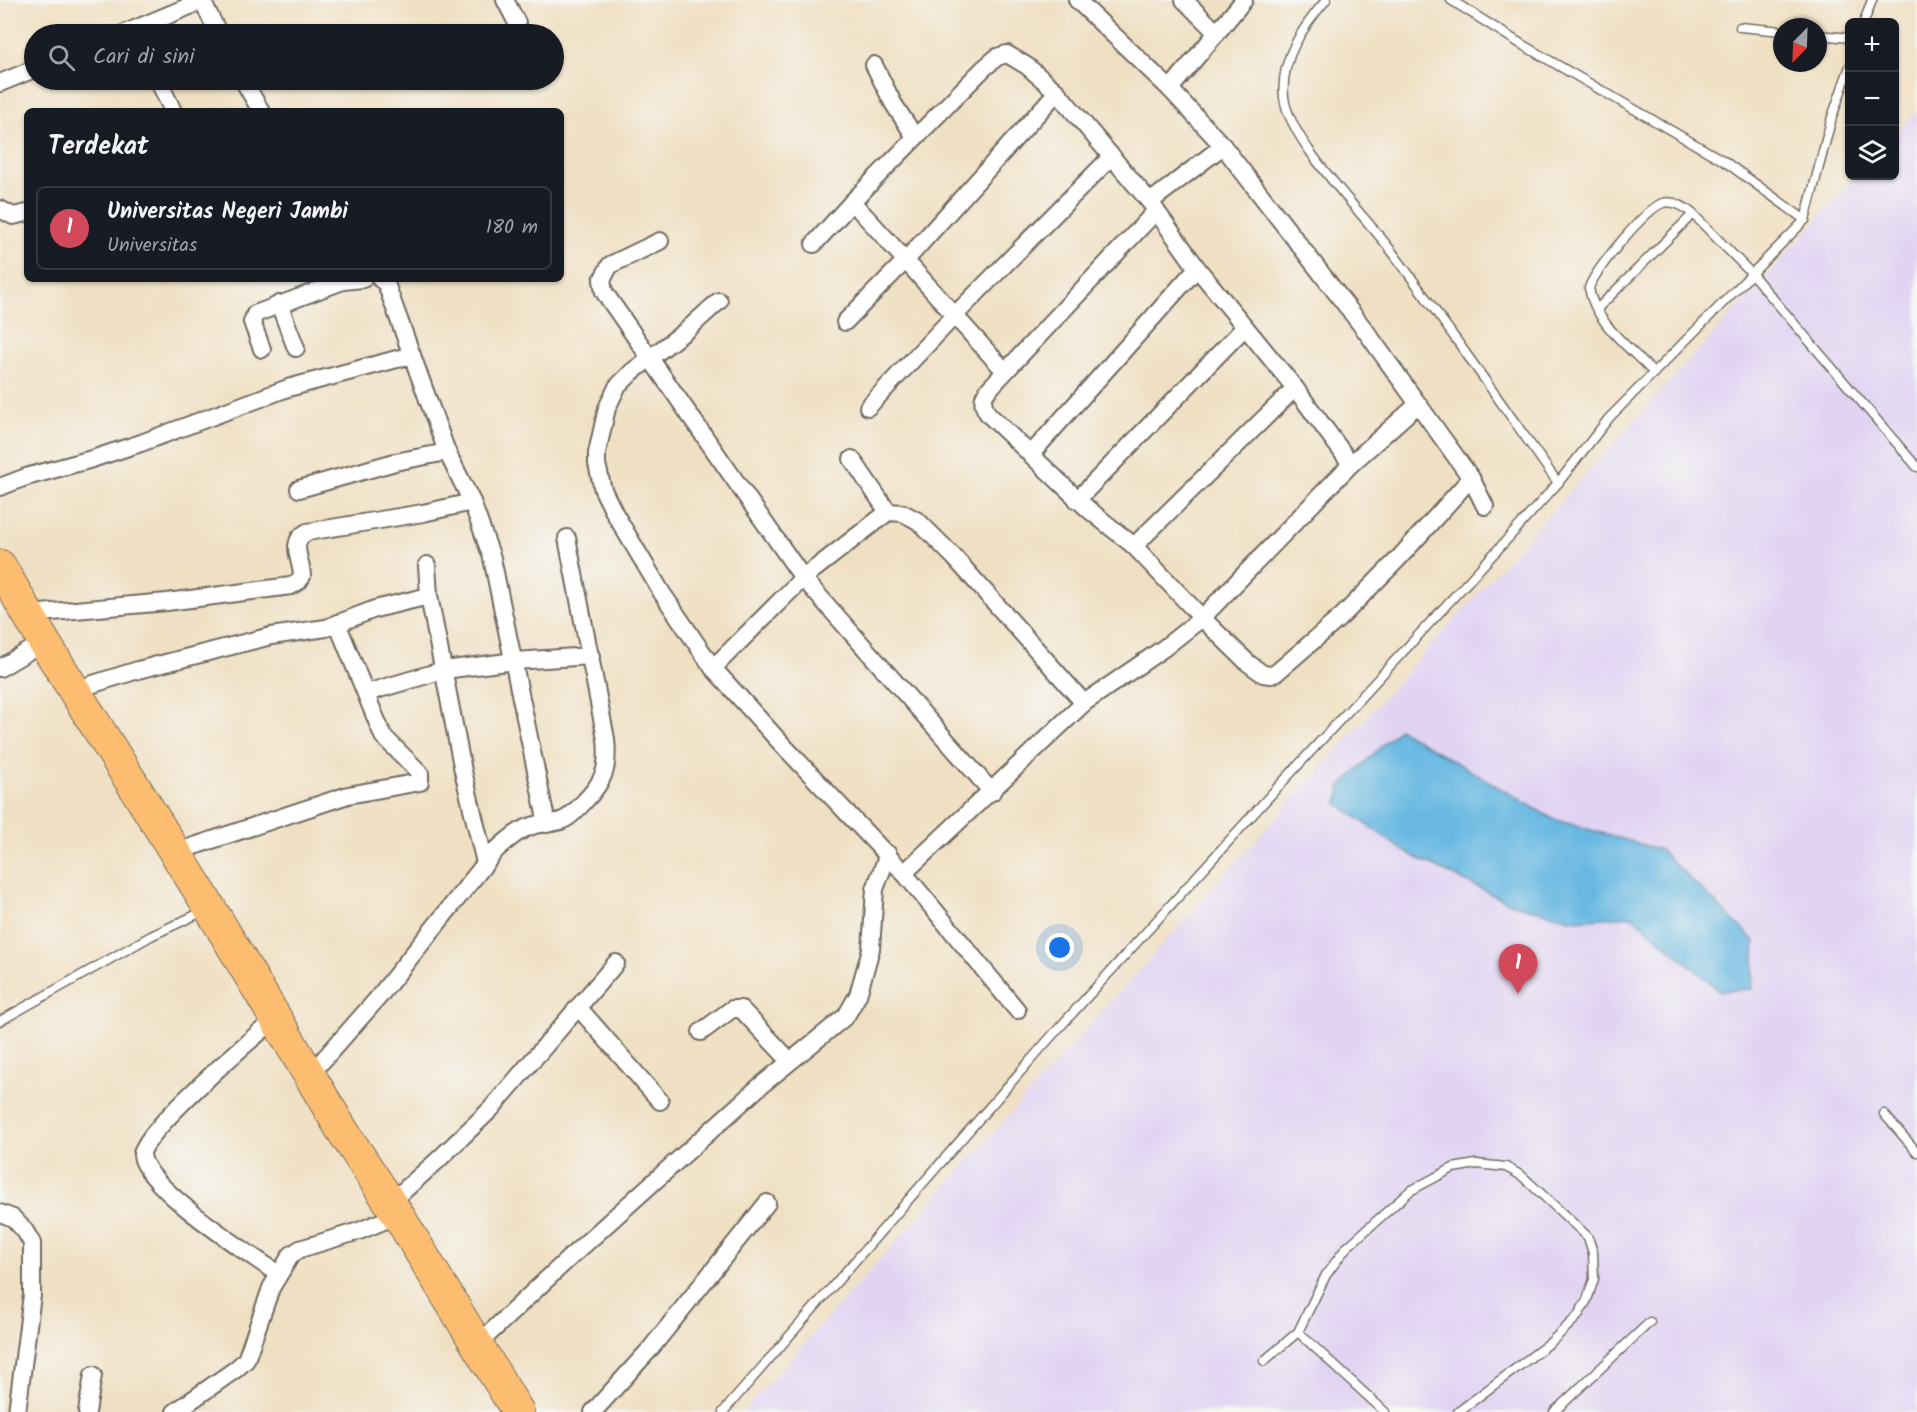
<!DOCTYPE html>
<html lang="id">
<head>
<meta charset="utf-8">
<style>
  body { margin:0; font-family:Kalam,sans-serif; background:#242831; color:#f1f3f6 }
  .controls { position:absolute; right:18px; top:18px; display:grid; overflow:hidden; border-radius:9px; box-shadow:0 2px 4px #0004 }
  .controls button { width:54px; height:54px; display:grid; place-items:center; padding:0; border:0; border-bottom:2px solid #363941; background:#171b24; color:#f1f3f6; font:30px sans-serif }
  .compass { position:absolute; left:1773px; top:18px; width:54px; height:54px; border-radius:50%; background:#171b24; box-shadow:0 2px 4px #0004; rotate:203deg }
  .you { position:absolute; left:1060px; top:948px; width:21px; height:21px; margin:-15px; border:4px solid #fff; border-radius:50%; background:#1a73e8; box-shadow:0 0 0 9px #1a73e833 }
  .badge { display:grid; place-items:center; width:39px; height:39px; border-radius:50%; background:#d1495b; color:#fff; font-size:20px; font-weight:700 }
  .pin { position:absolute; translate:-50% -50px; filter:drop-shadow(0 2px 3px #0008) }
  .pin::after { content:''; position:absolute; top:32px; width:21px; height:18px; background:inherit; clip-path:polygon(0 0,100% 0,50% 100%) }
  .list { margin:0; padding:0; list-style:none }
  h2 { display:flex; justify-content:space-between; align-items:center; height:78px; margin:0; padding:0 24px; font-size:26px }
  h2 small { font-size:20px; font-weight:400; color:#9ea1a6 }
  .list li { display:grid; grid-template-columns:39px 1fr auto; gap:18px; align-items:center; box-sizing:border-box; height:84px; margin:0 12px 12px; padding:0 12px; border:2px solid #363941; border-radius:9px }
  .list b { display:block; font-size:22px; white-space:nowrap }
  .list p { margin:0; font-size:20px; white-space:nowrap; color:#9ea1a6 }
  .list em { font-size:20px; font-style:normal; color:#9ea1a6 }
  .icon { flex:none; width:33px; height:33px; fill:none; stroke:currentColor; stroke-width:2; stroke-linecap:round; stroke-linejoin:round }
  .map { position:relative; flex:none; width:1917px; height:1412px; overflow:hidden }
  .search { position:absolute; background:#171b24; box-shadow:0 2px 4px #0004; left:24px; top:24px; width:540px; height:66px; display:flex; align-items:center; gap:15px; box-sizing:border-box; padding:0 21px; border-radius:33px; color:#9ea1a6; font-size:22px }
  .panel { position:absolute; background:#171b24; box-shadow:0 2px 4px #0004; left:24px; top:108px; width:540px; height:174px; border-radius:9px }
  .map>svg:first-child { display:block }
  .built { fill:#e1d4f3 }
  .water { fill:#67b8e2; stroke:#497286; stroke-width:1.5 }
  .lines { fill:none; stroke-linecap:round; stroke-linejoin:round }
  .lane-casing { stroke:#706a60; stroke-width:11 }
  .street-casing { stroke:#706a60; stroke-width:20 }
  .highway-casing { stroke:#706a60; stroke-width:34 }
  .lane { stroke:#fff; stroke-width:8 }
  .street { stroke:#fff; stroke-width:16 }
  .highway { stroke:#fcbd6f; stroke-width:32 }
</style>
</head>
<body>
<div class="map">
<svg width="1917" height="1412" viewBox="0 0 1917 1412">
  <rect width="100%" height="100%" fill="#f6f6f2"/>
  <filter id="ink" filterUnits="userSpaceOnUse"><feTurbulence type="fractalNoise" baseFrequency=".0167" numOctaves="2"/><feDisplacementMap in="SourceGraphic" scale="12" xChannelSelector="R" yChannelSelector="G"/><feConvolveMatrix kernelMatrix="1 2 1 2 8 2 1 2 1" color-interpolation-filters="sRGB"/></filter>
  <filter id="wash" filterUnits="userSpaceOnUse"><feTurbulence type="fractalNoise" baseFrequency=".008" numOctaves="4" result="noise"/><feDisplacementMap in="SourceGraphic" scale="24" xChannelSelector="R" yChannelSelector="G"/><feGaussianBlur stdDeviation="1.35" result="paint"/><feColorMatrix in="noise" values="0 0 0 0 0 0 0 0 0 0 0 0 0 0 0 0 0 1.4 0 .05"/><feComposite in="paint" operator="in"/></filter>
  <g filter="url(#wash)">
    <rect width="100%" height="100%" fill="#f0e0c3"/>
    <polygon class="built" points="1917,110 1917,1412 743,1412 1493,576 1857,176 1894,176 1895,135"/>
    <polygon class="water" points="1399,729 1553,819 1660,850 1755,941 1752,989 1720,991 1632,916 1573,920 1510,903 1407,853 1338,804 1341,786"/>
  </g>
  <g filter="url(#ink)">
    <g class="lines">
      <g class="lane-casing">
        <g id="lane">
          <path d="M1326,0C1303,27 1280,59 1284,97C1289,142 1365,215 1393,253C1449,328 1503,406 1558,483"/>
          <polyline points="1451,0 1521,44 1724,161 1805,220"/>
          <polyline points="1864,22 1872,0"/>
          <polyline points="1740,27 1782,31"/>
          <polyline points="1818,35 1850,38"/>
          <polyline points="1597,309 1693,214"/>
          <path d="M1654,373C1631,349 1594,322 1589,288C1594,271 1647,207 1663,203C1675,200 1685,207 1693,214L1751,273L1917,467"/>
          <polyline points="0,1021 151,936 204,911"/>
          <polyline points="1884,1114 1917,1152"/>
          <polyline points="1298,1332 1385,1412"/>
          <polyline points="1264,1361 1298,1332 1326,1275 1346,1248 1410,1191 1453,1168 1476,1164 1506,1167 1522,1176 1588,1237 1593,1253 1594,1279 1587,1300 1577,1317 1551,1342 1458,1412"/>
          <polyline points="723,1412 1049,1039 1277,788 1512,534 1558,483 1609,418 1805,220 1832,117 1850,66"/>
          <polyline points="1554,1412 1650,1322"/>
        </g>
      </g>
      <g class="street-casing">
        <g id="street">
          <polyline points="505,0 517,23"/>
          <polyline points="1077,0 1170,89 1223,146 1365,330 1471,478 1485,506"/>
          <polyline points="1184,0 1217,33"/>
          <polyline points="202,1 219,34"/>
          <polyline points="123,34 204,0"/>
          <polyline points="874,65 893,103 915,137"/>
          <polyline points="158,80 173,111"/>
          <polyline points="243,80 261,111"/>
          <polyline points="0,83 34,69"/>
          <polyline points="1170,89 1244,0"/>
          <path d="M852,202C904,257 953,315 1005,371"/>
          <polyline points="1150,202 1223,146"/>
          <polyline points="0,209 13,216 27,213"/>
          <path d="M1156,211L989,389C981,398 982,406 989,415L1088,509L1134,546L1202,618L1248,663L1263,674L1271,675L1276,673L1342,616L1398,559L1471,478"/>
          <polyline points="660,241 610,265 602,280 604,292 803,578 888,512 903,513 918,521 954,557 1084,703"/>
          <polyline points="814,244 852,202 983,69 997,57 1007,54 1027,66 1057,92 1150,202 1197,268 1295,388 1351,464"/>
          <polyline points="342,279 343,281 363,279"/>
          <polyline points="380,279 386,283 389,292 447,452 472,502 492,558 547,824"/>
          <polyline points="719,301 688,329 632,372 617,387 607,408 597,453 597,464 603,490 615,514 662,593 713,668 778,740 904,873 1017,1010"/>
          <polyline points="279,304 296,348"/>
          <polyline points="845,322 906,260 1057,92"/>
          <polyline points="262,349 252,322 255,314 343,281"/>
          <polyline points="868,407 954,316 1112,156"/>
          <polyline points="1031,454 1197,268"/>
          <polyline points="852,459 888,512"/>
          <polyline points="0,487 26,477 92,459 141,443 288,388 412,355"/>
          <polyline points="299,489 395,462 447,452"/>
          <polyline points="1077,500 1245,327"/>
          <polyline points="1134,546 1295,388"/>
          <polyline points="427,565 429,596 463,771 485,863"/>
          <path d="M29,614L167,602L291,586L299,581L302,576C302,560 288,542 307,532L423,513L472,502"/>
          <polyline points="0,668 44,642"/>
          <polyline points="713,668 803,578 992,792"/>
          <polyline points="74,690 138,670 271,636 326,628 375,609 429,596"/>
          <polyline points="366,693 444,670 515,661 591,656"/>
          <polyline points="176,852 348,795 420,782 420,773 383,736 337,623"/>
          <polyline points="904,873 1084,703 1164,648 1202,618 1351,464 1417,405"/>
          <polyline points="578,1007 660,1101"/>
          <path d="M276,1019C255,1035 140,1134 142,1155C146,1189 249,1253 278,1274"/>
          <polyline points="701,1032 732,1009 741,1009 790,1061"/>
          <path d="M309,1076L377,999L496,850C508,840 519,829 535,825C544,823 554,824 563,820C571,817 578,808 584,802C604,781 609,769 606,739L567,538"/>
          <polyline points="390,1203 438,1160 490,1110 616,963"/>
          <polyline points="0,1213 13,1218 25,1231 32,1243 32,1295 17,1412"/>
          <polyline points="477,1345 566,1261 759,1087 846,1016 858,995 871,949 875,889 888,854"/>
          <polyline points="87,1412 93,1375"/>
          <polyline points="175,1412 236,1369 246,1360 271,1288 291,1255 300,1249 359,1231 398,1215"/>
          <polyline points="593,1412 651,1348 767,1203"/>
        </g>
      </g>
      <g class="highway-casing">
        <polyline id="highway" points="0,566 44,642 210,908 342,1130 398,1215 518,1412"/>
      </g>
      <use href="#lane" class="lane"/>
      <use href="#street" class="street"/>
      <use href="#highway" class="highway"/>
    </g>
  </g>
</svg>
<div class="controls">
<button>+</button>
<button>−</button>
<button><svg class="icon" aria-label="layers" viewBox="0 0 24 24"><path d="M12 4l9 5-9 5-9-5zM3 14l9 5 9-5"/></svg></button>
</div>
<svg class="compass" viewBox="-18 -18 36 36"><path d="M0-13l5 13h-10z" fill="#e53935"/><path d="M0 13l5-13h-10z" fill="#9ea1a6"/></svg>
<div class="you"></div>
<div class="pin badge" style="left:1518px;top:994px">1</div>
<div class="search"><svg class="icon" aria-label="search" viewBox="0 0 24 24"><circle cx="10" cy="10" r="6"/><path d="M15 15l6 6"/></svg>Cari di sini</div>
<section class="panel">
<h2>Terdekat<small></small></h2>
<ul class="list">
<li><span class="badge">1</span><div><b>Universitas Negeri Jambi</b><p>Universitas</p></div><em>180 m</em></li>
</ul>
</section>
</div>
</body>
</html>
